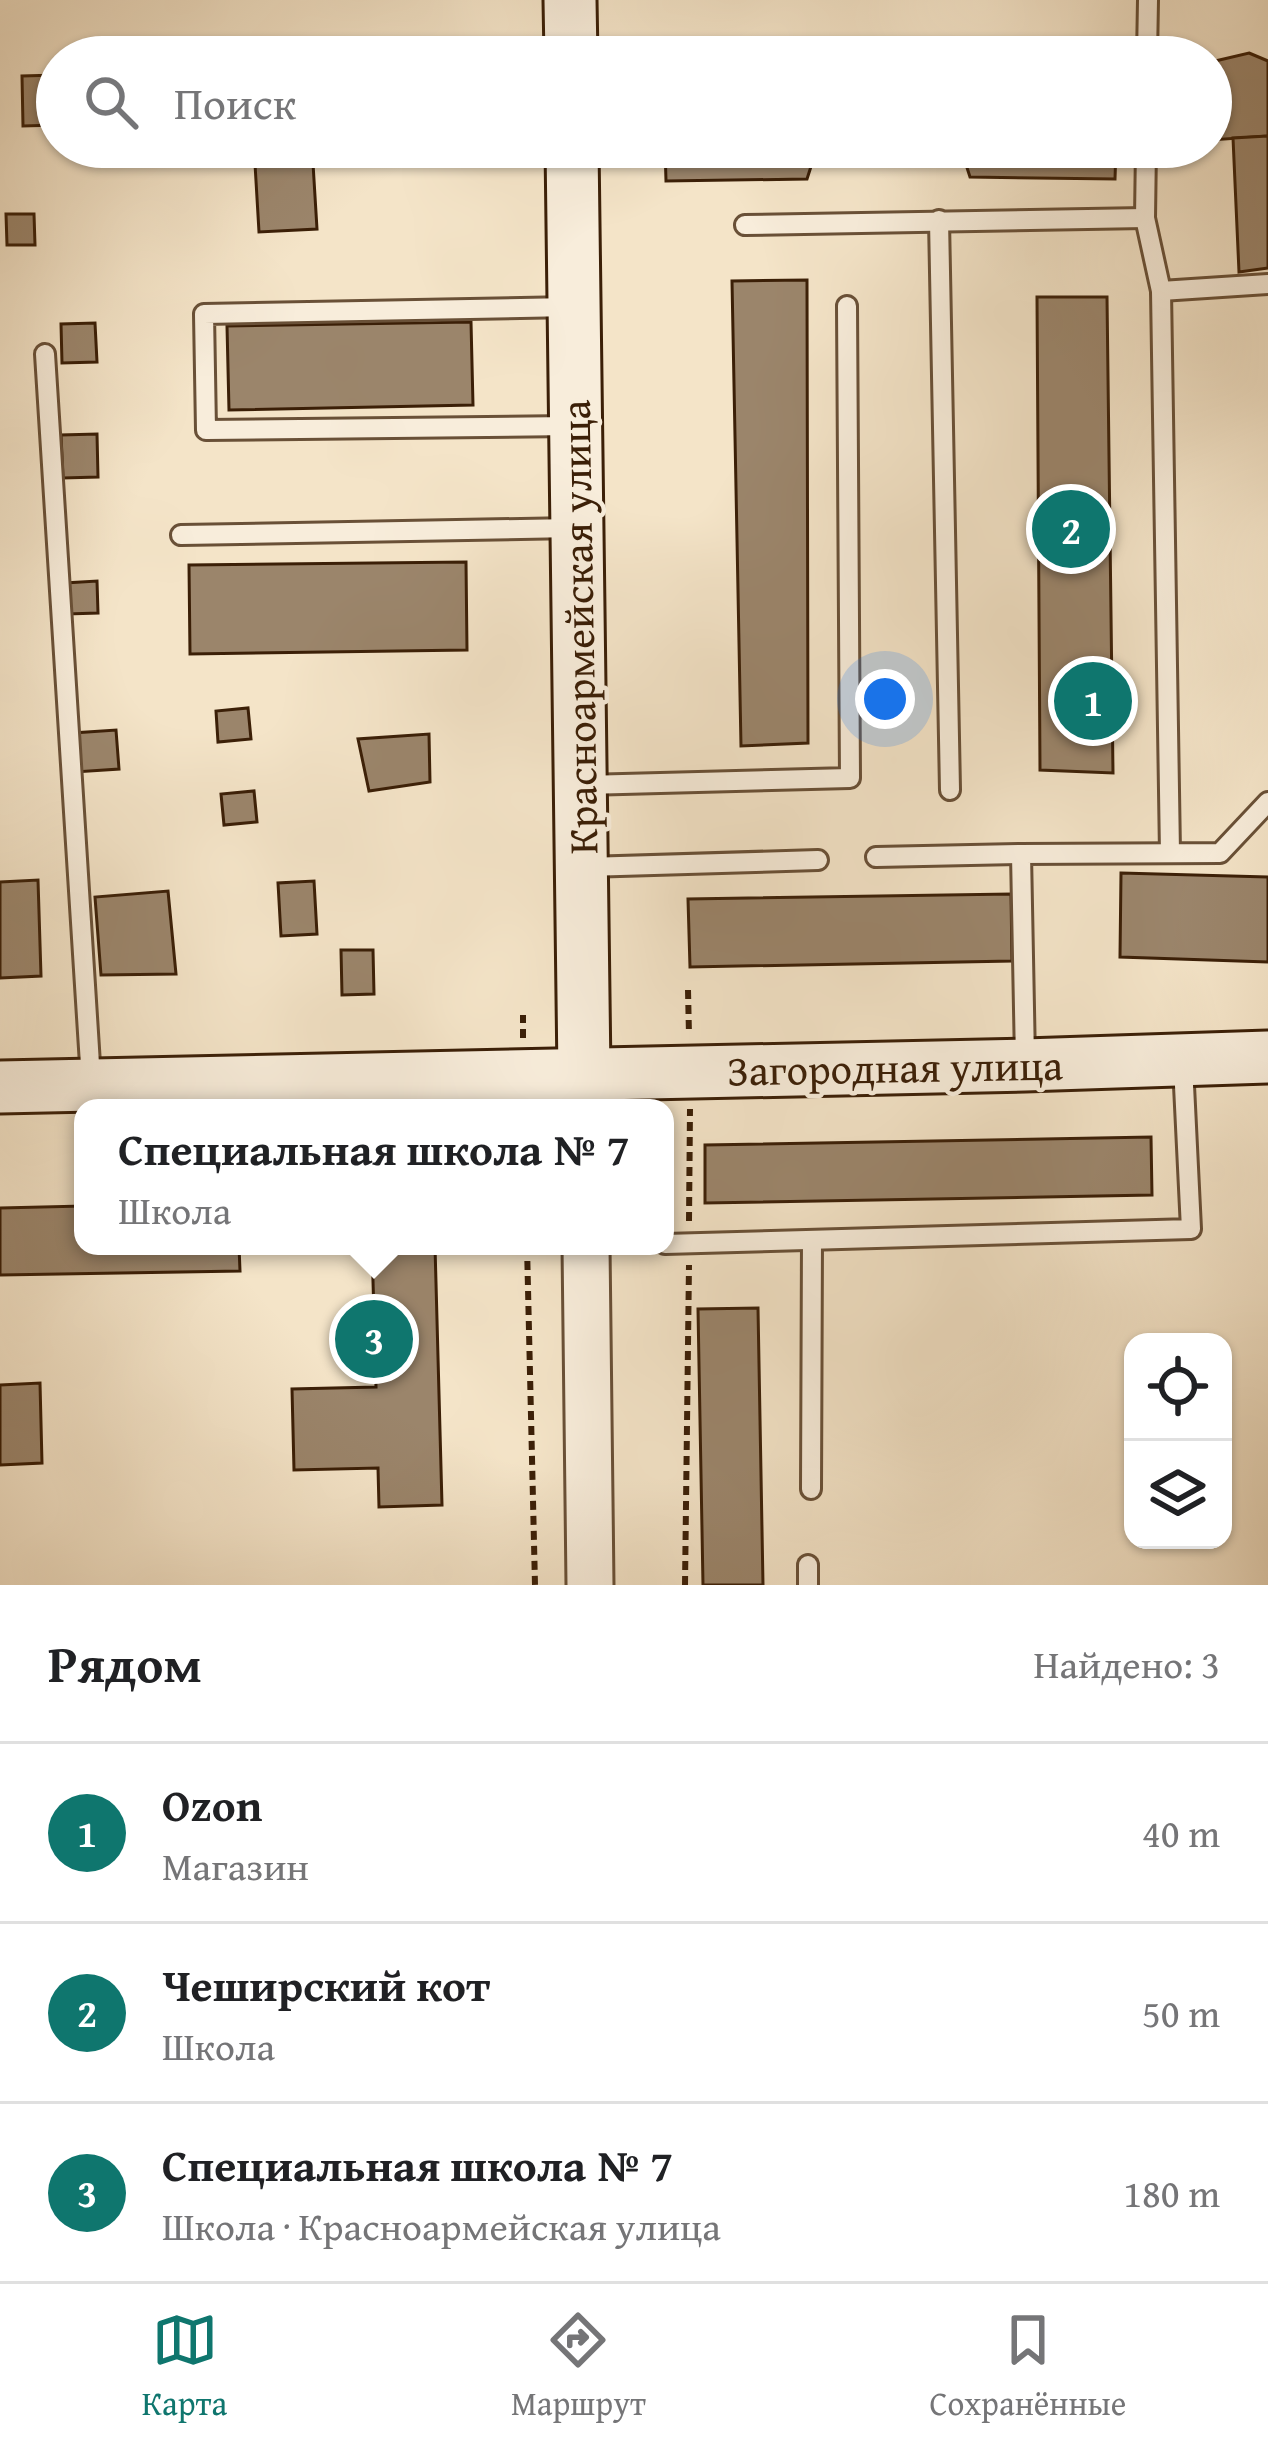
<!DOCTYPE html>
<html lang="ru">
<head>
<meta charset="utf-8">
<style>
  body { margin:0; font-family:"Gentium Book Plus",serif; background:#f2f2f2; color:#202124 }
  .controls { position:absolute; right:36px; bottom:36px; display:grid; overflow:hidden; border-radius:24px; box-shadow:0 3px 9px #0004 }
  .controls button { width:108px; height:108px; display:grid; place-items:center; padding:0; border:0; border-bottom:3px solid #e0e0e0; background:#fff; color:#202124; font:60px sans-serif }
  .you { position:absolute; left:885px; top:699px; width:42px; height:42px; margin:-30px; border:9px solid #fff; border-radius:50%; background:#1a73e8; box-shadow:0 0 0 18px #1a73e833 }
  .badge { display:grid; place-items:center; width:78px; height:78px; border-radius:50%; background:#0f766e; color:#fff; font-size:39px; font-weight:700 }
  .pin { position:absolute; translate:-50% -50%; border:6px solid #fff; box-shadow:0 3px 12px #0006 }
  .popup { position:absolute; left:74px; top:1099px; width:600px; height:156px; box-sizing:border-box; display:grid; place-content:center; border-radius:24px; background:#fff; filter:drop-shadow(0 3px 9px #0005); font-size:39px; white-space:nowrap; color:#757577 }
  .popup b { font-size:45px; color:#202124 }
  .popup::after { content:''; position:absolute; left:50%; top:100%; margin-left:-24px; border:24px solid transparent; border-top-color:#fff }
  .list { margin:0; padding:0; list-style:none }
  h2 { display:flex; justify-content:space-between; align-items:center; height:156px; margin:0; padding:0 48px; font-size:51px }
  h2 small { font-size:39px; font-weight:400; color:#757577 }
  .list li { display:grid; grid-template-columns:78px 1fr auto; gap:36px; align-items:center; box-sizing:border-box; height:180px; padding:0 48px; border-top:3px solid #e0e0e0 }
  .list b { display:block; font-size:45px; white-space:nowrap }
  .list p { margin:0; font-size:39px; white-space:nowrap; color:#757577 }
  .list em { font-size:39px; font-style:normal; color:#757577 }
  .icon { flex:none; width:66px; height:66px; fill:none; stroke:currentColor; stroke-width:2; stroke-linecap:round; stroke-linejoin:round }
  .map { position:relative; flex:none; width:1268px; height:1585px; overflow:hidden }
  .search { position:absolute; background:#fff; box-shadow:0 3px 9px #0004; left:36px; right:36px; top:36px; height:132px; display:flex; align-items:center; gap:30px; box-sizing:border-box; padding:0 42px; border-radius:66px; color:#757577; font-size:45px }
  .sheet { height:696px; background:#fff }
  nav { display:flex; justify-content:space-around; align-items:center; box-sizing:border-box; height:168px; border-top:3px solid #e0e0e0; background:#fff; font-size:33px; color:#757577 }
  nav a { display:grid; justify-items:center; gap:6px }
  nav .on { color:#0f766e }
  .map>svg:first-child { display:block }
  .building { fill:#9b856b; stroke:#3b1f07; stroke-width:3 }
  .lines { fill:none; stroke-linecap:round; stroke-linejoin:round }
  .service-casing { stroke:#695037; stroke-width:24 }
  .tertiary-casing { stroke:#695037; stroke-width:51 }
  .secondary-casing { stroke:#3b1f07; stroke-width:57 }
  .path { stroke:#3b1f07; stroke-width:6; stroke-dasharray:9 6; stroke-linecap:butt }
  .service { stroke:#f8eddb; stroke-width:18 }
  .tertiary { stroke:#f8eddb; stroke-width:45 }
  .secondary { stroke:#f8eddb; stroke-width:51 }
  .labels { text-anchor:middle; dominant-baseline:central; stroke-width:9; stroke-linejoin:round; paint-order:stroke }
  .street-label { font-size:42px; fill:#3b1f07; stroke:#f8eddb }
</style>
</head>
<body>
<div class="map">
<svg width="1268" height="1585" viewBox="0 0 1268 1585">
  <rect width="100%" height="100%" fill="#f4e4c8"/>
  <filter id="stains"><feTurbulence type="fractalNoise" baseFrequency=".00167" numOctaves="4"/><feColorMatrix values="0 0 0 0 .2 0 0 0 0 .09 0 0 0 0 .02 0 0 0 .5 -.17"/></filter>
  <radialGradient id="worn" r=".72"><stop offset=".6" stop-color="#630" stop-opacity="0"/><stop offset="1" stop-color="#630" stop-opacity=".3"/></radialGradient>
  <g class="building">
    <polygon points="428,51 474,52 474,57 428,57"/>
    <polygon points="1249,53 1268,61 1268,136 1211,140 1211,62"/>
    <polygon points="57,75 57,125 23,126 22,76"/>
    <polygon points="1268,136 1268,268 1239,272 1233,138"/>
    <polygon points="254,147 312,147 317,229 259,232"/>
    <polygon points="665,147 1116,147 1115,179 970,177 961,149 815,154 807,179 666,181"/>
    <polygon points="6,214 34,214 35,245 7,245"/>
    <polygon points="807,280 808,743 741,746 732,281"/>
    <polygon points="1037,297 1107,297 1113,773 1040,770"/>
    <polygon points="471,322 473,405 229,410 227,326"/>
    <polygon points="95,323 97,362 62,363 61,324"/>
    <polygon points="97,434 98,477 63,478 61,435"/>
    <polygon points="466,562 467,650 190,654 189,565"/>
    <polygon points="97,581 98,613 67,614 65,583"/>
    <polygon points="248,708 251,739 218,742 216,711"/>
    <polygon points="116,730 119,769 75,772 73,733"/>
    <polygon points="429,734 430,782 369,791 358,739"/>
    <polygon points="254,791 257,822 224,825 221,794"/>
    <polygon points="1121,873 1268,877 1268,962 1120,957"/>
    <polygon points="38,880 41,976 0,978 0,882"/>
    <polygon points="314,881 317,934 281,936 278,883"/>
    <polygon points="168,891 176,974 101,975 95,897"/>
    <polygon points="1011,894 1012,961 690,967 688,899"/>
    <polygon points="341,950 373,950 374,994 342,995"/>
    <polygon points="1151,1137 1152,1195 705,1203 705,1145"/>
    <polygon points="83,1206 83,1246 239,1246 240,1271 0,1275 0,1208"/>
    <polygon points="372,1246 435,1246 442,1505 379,1507 378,1468 294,1470 292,1389 376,1387"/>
    <polygon points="758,1308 763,1585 703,1585 698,1309"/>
    <polygon points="40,1383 42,1463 0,1465 0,1385"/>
  </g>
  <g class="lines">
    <g class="service-casing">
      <g id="service">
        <polyline points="1147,57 1148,0"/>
        <polyline points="1146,147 1145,218 1161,291 1170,853"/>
        <polyline points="939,220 950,790"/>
        <polyline points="745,225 1145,218"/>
        <polyline points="1161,291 1268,284"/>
        <polyline points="571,307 204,314 206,430 571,426"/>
        <polyline points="45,354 91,1080"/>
        <polyline points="181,535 573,528"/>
        <polyline points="585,785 850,778 847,306"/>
        <polyline points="876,857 1021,854"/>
        <polyline points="586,867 818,860"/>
        <polyline points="1025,1060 1021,854 1220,853 1268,802"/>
        <polyline points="665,1244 1191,1229 1183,1065"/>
        <polyline points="811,1489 812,1241"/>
        <polyline points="808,1565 808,1585"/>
      </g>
    </g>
    <g class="tertiary-casing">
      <polyline id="tertiary" points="586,1246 590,1585"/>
    </g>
    <g class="secondary-casing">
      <g id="secondary">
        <polyline points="570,0 571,57"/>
        <polyline points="572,147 584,1073"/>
        <polyline points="0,1087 1025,1065 1268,1057"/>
      </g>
    </g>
    <g class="path">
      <polyline points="688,990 689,1035"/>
      <polyline points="523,1038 523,1015"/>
      <polyline points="689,1221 690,1109"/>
      <polyline points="527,1246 535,1585"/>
      <polyline points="685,1585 689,1265"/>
    </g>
    <use href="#service" class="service"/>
    <use href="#tertiary" class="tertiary"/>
    <use href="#secondary" class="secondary"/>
  </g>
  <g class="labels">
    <g class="street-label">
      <text transform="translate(578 627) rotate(-91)">Красноармейская улица</text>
      <text transform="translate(895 1067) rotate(-1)">Загородная улица</text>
    </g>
  </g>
  <rect width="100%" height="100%" filter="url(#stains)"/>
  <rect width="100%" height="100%" fill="url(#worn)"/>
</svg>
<div class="controls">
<button><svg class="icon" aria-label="locate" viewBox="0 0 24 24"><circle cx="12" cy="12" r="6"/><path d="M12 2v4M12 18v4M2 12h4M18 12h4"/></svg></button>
<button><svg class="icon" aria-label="layers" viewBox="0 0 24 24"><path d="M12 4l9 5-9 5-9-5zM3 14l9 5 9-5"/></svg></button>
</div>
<div class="you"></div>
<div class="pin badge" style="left:1093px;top:701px">1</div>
<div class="pin badge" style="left:1071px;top:529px">2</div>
<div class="pin badge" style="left:374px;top:1339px">3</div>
<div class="popup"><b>Специальная школа № 7</b>Школа</div>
<div class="search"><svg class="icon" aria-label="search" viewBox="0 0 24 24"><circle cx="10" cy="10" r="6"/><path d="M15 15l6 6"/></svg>Поиск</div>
</div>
<section class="sheet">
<h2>Рядом<small>Найдено: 3</small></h2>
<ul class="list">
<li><span class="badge">1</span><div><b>Ozon</b><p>Магазин</p></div><em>40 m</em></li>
<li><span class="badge">2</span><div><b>Чеширский кот</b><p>Школа</p></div><em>50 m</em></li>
<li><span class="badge">3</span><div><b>Специальная школа № 7</b><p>Школа · Красноармейская улица</p></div><em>180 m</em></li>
</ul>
</section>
<nav>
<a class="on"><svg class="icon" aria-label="map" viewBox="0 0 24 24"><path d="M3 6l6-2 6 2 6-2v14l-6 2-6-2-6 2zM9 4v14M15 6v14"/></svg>Карта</a>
<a><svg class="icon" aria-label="directions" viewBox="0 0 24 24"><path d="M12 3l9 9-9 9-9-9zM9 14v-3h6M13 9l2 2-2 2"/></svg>Маршрут</a>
<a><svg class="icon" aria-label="saved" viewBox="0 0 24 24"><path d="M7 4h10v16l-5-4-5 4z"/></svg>Сохранённые</a>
</nav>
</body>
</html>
